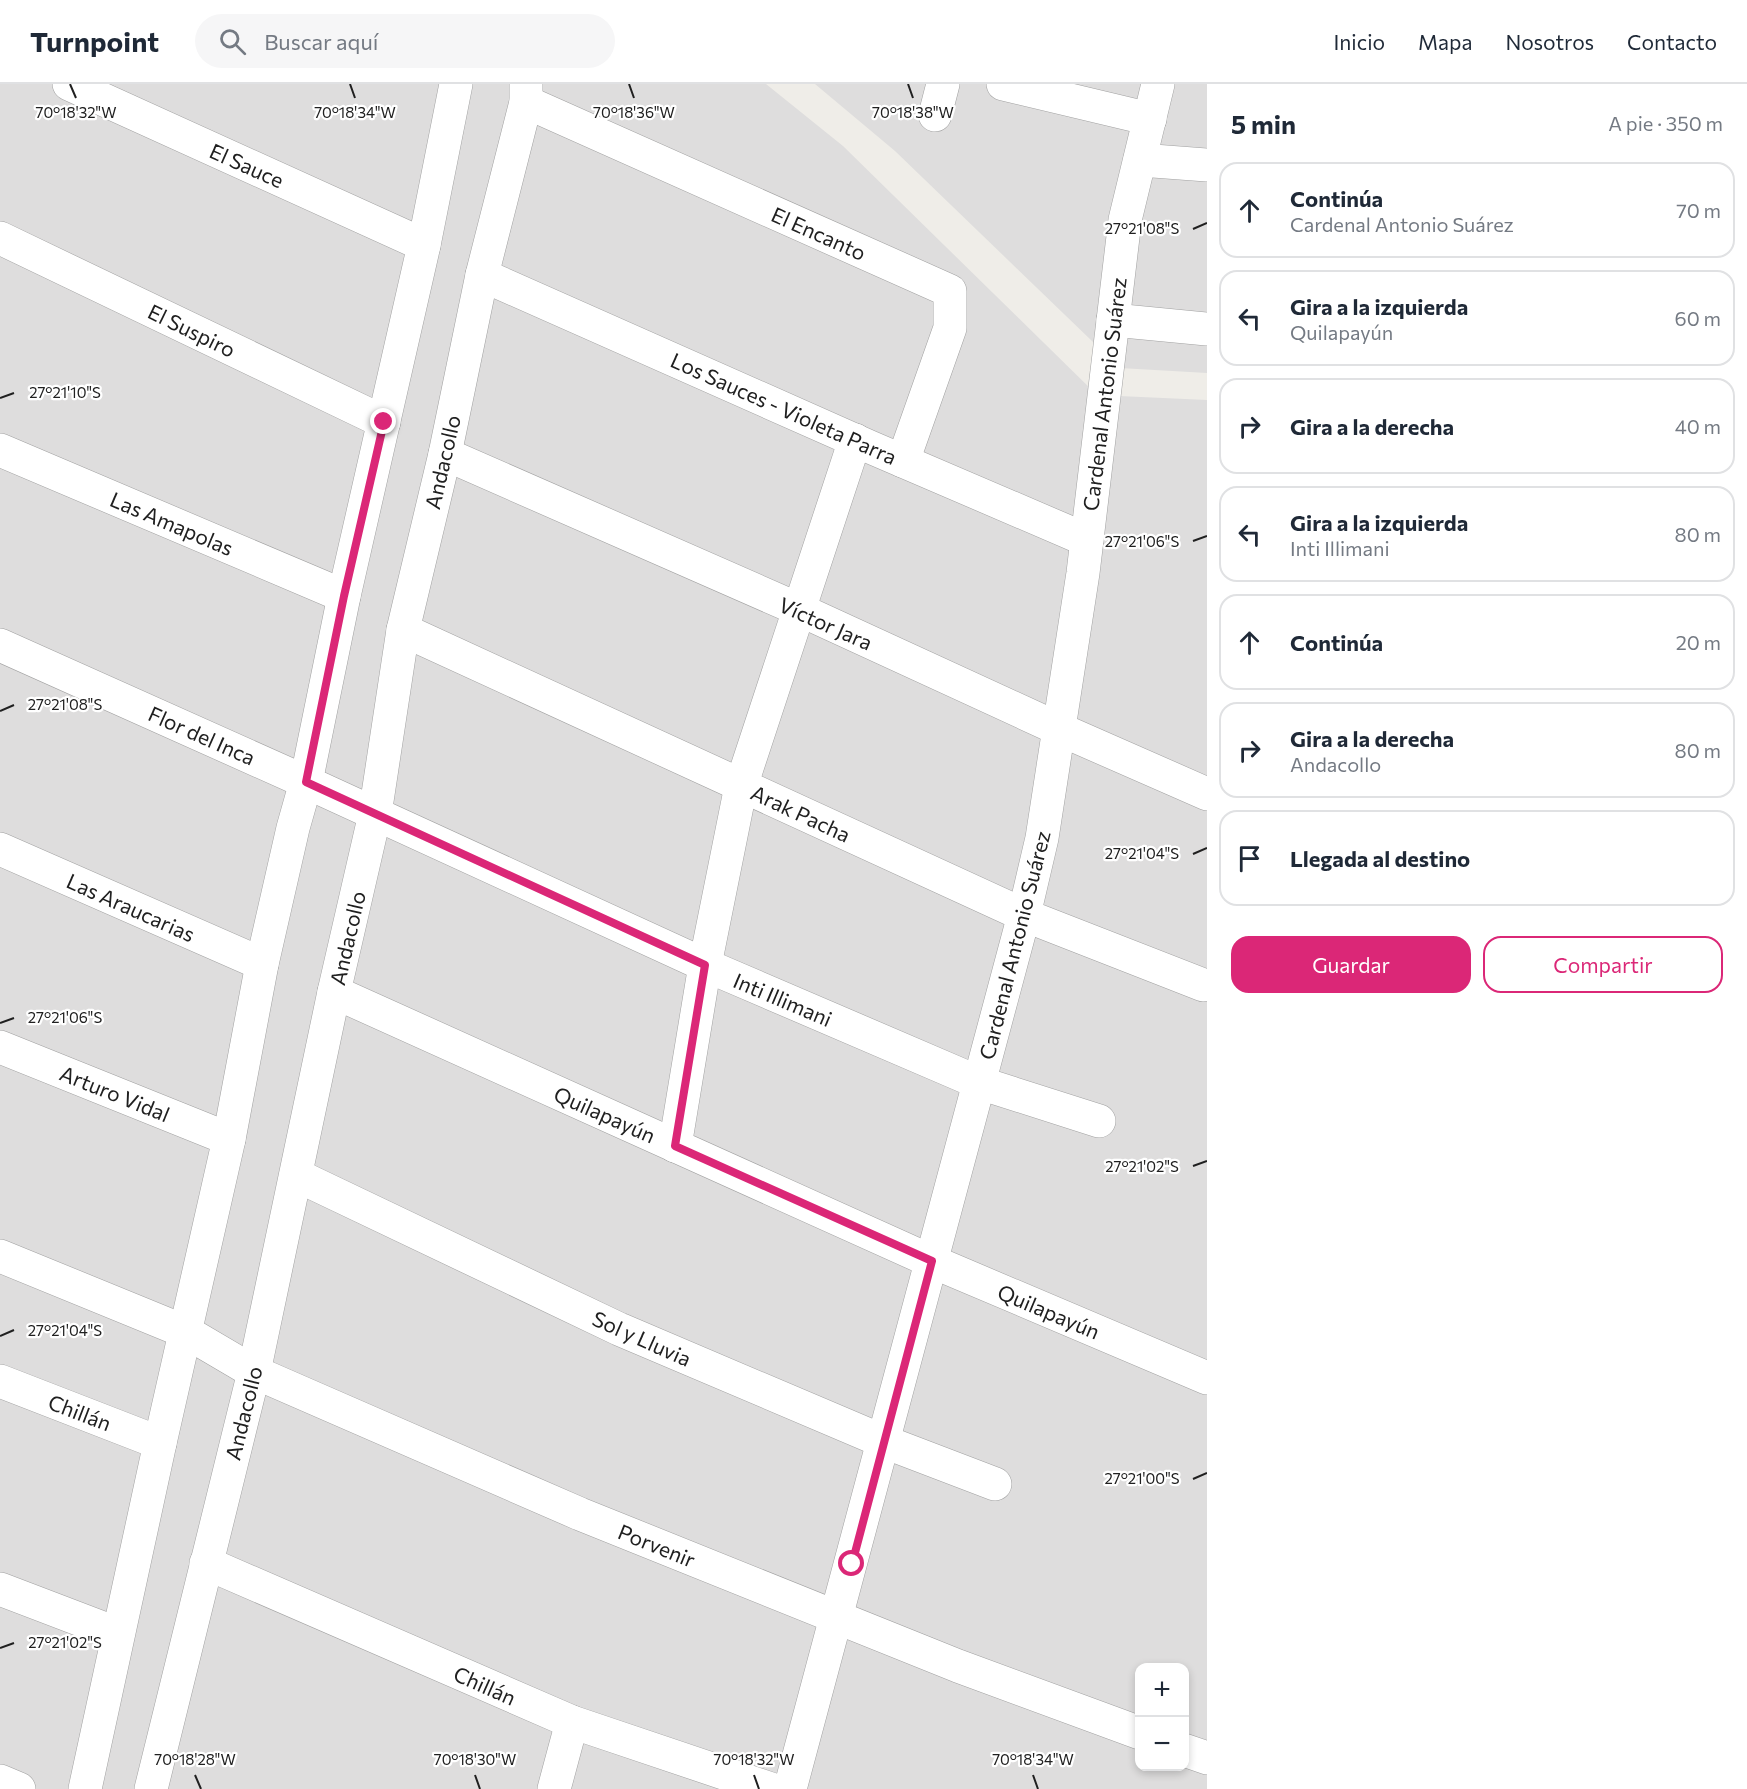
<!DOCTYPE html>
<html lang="es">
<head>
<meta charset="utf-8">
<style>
  body { margin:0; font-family:Commissioner,sans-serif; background:#f6f6f7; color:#1f2937 }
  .controls { position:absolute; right:18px; bottom:18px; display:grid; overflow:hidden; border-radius:12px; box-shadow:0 3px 9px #0003 }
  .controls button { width:54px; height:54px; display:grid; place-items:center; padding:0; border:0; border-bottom:2px solid #e0e1e3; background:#fff; color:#1f2937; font:30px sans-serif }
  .stop { position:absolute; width:18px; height:18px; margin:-14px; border:4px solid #db2777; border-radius:50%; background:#fff }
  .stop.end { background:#db2777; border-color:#fff; box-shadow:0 2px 6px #0008 }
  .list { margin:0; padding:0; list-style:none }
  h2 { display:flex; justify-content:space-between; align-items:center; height:78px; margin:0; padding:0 24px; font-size:26px }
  h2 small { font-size:20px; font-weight:400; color:#747a83 }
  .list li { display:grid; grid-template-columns:39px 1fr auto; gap:18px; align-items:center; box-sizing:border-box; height:96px; margin:0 12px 12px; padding:0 12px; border:2px solid #e0e1e3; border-radius:18px }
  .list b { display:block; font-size:22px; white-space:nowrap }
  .list p { margin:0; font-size:20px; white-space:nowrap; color:#747a83 }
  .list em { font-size:20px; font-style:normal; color:#747a83 }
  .actions { display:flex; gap:12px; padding:18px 24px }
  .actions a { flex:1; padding:14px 0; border:2px solid #db2777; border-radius:18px; text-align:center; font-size:21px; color:#db2777 }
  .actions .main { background:#db2777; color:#fff }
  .icon { flex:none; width:33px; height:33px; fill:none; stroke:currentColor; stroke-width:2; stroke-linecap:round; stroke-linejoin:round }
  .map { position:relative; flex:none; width:1207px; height:1705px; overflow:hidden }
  header { display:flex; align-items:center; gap:36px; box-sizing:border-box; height:84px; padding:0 30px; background:#fff; border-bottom:2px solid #e0e1e3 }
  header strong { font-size:28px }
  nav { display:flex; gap:33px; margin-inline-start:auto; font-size:21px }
  .search { width:420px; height:54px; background:#f6f6f7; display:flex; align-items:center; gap:15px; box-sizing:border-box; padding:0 21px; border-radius:33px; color:#747a83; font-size:22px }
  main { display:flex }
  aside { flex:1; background:#fff }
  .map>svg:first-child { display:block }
  .residential { fill:#dedddd; fill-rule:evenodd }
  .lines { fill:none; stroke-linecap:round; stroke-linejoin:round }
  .minor-casing { stroke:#a1a1a1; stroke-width:34 }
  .minor { stroke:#fff; stroke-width:33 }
  .route { stroke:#db2777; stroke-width:8 }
  .ticks { fill:none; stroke:#202020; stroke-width:2 }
  .labels { text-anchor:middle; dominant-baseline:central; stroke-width:4.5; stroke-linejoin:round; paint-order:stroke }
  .street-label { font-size:21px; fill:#202020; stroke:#fff }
  .ticks-label { font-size:15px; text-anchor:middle; fill:#202020; stroke:#fff; stroke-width:4.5; stroke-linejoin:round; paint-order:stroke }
</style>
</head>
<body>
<header>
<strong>Turnpoint</strong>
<div class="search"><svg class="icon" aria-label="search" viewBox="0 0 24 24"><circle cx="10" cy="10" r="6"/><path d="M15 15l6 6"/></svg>Buscar aquí</div>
<nav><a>Inicio</a><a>Mapa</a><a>Nosotros</a><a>Contacto</a></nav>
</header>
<main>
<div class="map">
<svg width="1207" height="1705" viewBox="0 0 1207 1705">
  <rect width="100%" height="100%" fill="#efede8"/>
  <g class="residential">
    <path d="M0,0H766L843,62L1097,311L1207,316V1705H0ZM1140,1584H1184V1682H1140Z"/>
    <polygon points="815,0 1207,0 1207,289 1120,284 895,67"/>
  </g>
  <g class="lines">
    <g class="minor-casing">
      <g id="minor">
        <polyline points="69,0 424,161"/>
        <polyline points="1003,0 1150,35"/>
        <polyline points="526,18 950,207 950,244 903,377"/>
        <polyline points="935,31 943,0"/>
        <polyline points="1140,76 1207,81"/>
        <polyline points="0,154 384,338"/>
        <polyline points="482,191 870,363 1087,456"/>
        <polyline points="1113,236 1207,245"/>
        <polyline points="0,366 344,512"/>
        <polyline points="445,370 798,525 1059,645 1207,710"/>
        <polyline points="403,546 1024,831 1203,901"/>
        <polyline points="0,561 306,698 705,881 980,999 1099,1037"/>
        <polyline points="0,765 262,880"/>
        <polyline points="334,908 931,1177 1207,1294"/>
        <polyline points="0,963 229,1055"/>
        <polyline points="675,1062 705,881 741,702 855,356"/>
        <polyline points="296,1091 619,1245 885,1358 995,1400"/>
        <polyline points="0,1172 186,1248 254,1288 580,1430 958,1582 1140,1649"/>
        <polyline points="0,1297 160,1359"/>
        <polyline points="206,1479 572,1638 771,1705"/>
        <polyline points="0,1505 118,1550"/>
        <polyline points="1184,1666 1207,1674"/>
        <polyline points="0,1697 19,1705"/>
        <polyline points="85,1705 160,1359 229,1055 262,880 293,744 306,698 344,512 424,161 456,0"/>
        <polyline points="151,1705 254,1288 334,908 375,730 403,546 445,370 482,191 526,18 526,0"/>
        <polyline points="554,1705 572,1638"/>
        <polyline points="790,1705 1024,831 1042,754 1083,489 1125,136 1158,0"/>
      </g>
    </g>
    <use href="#minor" class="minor"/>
  </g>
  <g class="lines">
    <polyline class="route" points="384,338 344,512 306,698 705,881 675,1062 932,1177 852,1480"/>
  </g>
  <path class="ticks" d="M70,0L76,14M350,0L355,14M629,0L634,14M908,0L913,14M1193,145L1207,139M0,314L14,309M1193,457L1207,452M0,627L14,621M1193,770L1207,764M0,939L14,934M1193,1082L1207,1077M0,1252L14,1246M1193,1395L1207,1389M0,1564L14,1559M195,1691L201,1705M475,1691L480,1705M754,1691L759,1705M1033,1691L1038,1705"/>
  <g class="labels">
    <g class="street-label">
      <text transform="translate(247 81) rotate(24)">El Sauce</text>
      <text transform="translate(819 149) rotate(24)">El Encanto</text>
      <text transform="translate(192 246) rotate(26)">El Suspiro</text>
      <text transform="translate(1104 310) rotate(-83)">Cardenal Antonio Suárez</text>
      <text transform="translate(784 324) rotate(24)">Los Sauces - Violeta Parra</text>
      <text transform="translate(442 378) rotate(-77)">Andacollo</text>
      <text transform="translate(172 439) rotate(23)">Las Amapolas</text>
      <text transform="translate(826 539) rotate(24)">Víctor Jara</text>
      <text transform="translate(202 651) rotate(24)">Flor del Inca</text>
      <text transform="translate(801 729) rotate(25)">Arak Pacha</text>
      <text transform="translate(131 823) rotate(24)">Las Araucarias</text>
      <text transform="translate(347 854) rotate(-77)">Andacollo</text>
      <text transform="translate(1014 861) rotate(-76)">Cardenal Antonio Suárez</text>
      <text transform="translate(783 915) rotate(23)">Inti Illimani</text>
      <text transform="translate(115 1009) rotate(22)">Arturo Vidal</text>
      <text transform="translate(605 1030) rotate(24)">Quilapayún</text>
      <text transform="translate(1049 1227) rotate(23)">Quilapayún</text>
      <text transform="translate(642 1254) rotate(24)">Sol y Lluvia</text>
      <text transform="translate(80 1328) rotate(21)">Chillán</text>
      <text transform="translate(243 1329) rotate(-76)">Andacollo</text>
      <text transform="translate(657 1461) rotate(22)">Porvenir</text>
      <text transform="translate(485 1601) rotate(24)">Chillán</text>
    </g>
  </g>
  <g class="ticks-label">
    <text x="76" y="34">70°18'32"W</text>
    <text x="355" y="34">70°18'34"W</text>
    <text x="634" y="34">70°18'36"W</text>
    <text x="913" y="34">70°18'38"W</text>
    <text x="1142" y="150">27°21'08"S</text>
    <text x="65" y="314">27°21'10"S</text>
    <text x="1142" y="463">27°21'06"S</text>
    <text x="65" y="626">27°21'08"S</text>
    <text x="1142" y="775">27°21'04"S</text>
    <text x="65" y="939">27°21'06"S</text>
    <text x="1142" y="1088">27°21'02"S</text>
    <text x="65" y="1252">27°21'04"S</text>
    <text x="1142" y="1400">27°21'00"S</text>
    <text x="65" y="1564">27°21'02"S</text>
    <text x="195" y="1681">70°18'28"W</text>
    <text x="475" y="1681">70°18'30"W</text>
    <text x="754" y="1681">70°18'32"W</text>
    <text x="1033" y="1681">70°18'34"W</text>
  </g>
</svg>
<div class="controls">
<button>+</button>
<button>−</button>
</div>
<div class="stop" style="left:852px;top:1480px"></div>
<div class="stop end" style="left:384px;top:338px"></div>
</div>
<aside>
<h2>5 min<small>A pie · 350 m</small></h2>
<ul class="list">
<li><svg class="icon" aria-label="ahead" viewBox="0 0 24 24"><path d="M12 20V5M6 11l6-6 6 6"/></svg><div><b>Continúa</b><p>Cardenal Antonio Suárez</p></div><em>70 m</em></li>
<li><svg class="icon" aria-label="left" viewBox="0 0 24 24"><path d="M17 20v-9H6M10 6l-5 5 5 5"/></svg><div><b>Gira a la izquierda</b><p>Quilapayún</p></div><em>60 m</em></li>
<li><svg class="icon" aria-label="right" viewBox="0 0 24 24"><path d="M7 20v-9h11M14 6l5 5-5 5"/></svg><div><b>Gira a la derecha</b></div><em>40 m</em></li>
<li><svg class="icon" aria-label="left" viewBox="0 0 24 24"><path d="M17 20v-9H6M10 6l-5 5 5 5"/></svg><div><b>Gira a la izquierda</b><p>Inti Illimani</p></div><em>80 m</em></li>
<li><svg class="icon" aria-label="ahead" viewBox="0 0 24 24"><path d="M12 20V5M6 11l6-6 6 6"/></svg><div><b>Continúa</b></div><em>20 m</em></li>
<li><svg class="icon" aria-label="right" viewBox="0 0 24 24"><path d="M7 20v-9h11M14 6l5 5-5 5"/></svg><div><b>Gira a la derecha</b><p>Andacollo</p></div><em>80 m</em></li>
<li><svg class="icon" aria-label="arrive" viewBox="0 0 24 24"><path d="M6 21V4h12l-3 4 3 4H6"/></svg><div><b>Llegada al destino</b></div></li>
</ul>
<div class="actions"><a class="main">Guardar</a><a>Compartir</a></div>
</aside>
</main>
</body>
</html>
